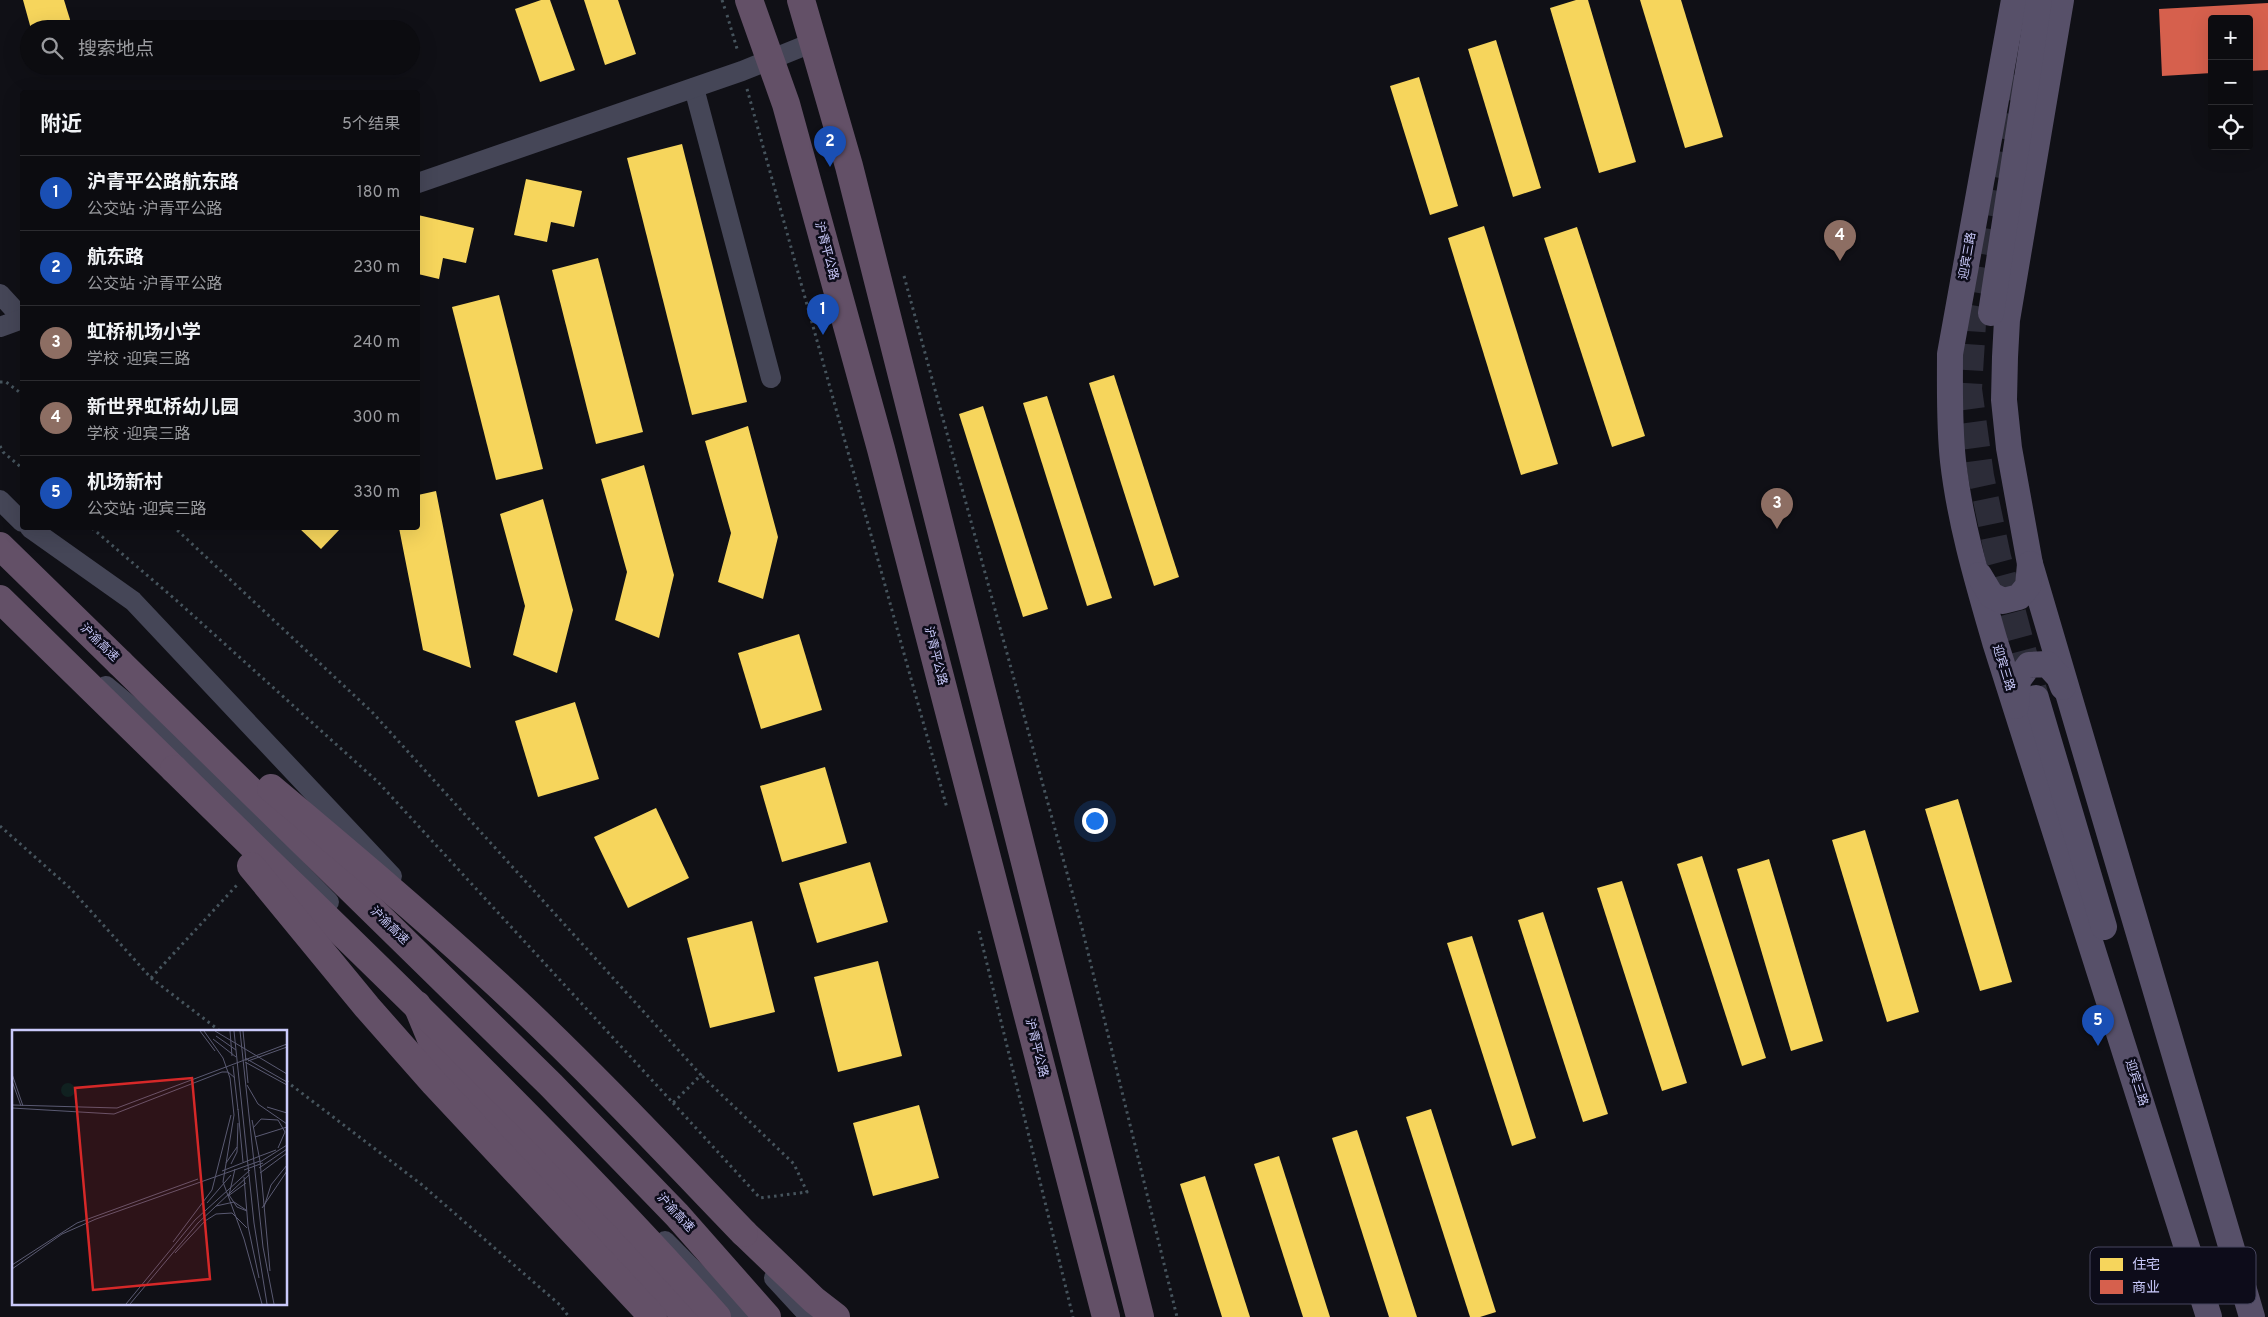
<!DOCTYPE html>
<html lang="zh">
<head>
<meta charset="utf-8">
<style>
  body { margin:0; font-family:Overpass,"Noto Sans SC",sans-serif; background:#151519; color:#f1f3f6 }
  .controls { position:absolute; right:15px; top:15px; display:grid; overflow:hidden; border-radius:5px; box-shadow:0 5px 20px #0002 }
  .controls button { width:45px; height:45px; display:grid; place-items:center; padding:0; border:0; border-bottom:1px solid #2c2c30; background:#0c0c10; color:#f1f3f6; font:25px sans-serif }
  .you { position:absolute; left:1094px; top:820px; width:18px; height:18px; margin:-12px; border:4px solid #fff; border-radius:50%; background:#1a73e8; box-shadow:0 0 0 8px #1a73e833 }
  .badge { display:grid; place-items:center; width:32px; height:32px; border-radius:50%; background:#b45309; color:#fff; font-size:16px; font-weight:700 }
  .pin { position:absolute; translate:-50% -41px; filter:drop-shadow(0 1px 2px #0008) }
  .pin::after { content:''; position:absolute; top:26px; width:18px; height:15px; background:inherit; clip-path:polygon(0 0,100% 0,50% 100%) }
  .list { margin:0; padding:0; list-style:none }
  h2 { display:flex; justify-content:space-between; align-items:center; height:65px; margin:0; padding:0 20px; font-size:21px }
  h2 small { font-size:16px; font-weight:400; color:#9a9b9f }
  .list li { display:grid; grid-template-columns:32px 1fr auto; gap:15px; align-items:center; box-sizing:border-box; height:75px; padding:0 20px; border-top:1px solid #2c2c30 }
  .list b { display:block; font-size:19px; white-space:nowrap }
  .list p { margin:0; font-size:16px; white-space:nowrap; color:#9a9b9f }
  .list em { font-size:16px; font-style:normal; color:#9a9b9f }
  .icon { flex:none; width:28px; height:28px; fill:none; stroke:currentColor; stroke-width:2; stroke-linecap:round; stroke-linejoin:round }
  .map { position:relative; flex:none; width:2268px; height:1317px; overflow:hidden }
  .search { position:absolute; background:#0c0c10; box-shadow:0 5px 20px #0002; left:20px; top:20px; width:400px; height:55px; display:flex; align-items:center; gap:12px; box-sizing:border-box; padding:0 18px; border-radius:28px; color:#9a9b9f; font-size:19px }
  .panel { position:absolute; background:#0c0c10; box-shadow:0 5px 20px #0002; left:20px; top:90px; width:400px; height:440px; border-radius:5px }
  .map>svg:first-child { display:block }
  .homes { fill:#f6d55c }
  .shops { fill:#d6604d }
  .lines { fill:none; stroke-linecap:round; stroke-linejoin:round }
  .major-tunnel { stroke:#2c2c38; stroke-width:26; stroke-dasharray:26 13; stroke-linecap:butt }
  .path { stroke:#46545d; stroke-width:3; stroke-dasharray:2.5 4; stroke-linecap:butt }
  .minor { stroke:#454657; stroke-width:20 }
  .major { stroke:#575069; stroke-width:26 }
  .highway { stroke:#635067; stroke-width:28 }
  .highway-bridge { stroke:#635067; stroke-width:28 }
  .labels { text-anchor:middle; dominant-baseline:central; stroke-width:5; stroke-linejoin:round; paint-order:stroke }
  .street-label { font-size:12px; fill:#cacafb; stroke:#0d0c1a }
  .inset-road { fill:none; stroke:#5a5a72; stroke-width:1 }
  .view { fill:#d62828; fill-opacity:0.15; stroke:#d62828; stroke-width:2.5 }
  .inset-edge { fill:none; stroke:#cacafb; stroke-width:2.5 }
  .key { fill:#0d0c1a; stroke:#46455e; stroke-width:1 }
  .key-label { font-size:14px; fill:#cacafb }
</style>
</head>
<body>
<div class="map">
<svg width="2268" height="1317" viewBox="0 0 2268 1317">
  <rect width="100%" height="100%" fill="#101016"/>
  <g class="homes">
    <polygon points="23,0 64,0 72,26 61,29 31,29"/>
    <polygon points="541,0 550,0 575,70 540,82 515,9"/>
    <polygon points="584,0 618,0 636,54 605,65"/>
    <polygon points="1576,0 1588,0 1636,162 1599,173 1550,8"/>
    <polygon points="1640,0 1681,0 1723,137 1685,148"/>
    <polygon points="1496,40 1541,188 1513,197 1468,49"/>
    <polygon points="1419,77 1458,206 1430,215 1390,86"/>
    <polygon points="682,144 747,402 692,415 627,158"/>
    <polygon points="526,179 582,191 574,227 551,222 547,242 514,235"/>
    <polygon points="418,215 474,228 466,263 443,258 439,279 418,274"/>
    <polygon points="1484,226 1558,464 1521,475 1448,238"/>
    <polygon points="1577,227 1645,436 1612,447 1544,238"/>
    <polygon points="598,258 643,432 596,444 552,270"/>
    <polygon points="499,295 543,469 496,480 452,307"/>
    <polygon points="1114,375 1179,577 1154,586 1089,383"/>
    <polygon points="1047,396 1112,598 1087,606 1023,403"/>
    <polygon points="983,406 1048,609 1023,617 959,414"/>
    <polygon points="748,426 778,537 763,599 718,582 731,533 705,441"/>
    <polygon points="644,465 674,575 659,638 615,620 627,572 601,479"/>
    <polygon points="436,491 471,668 423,650 399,528 418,528 418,495"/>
    <polygon points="543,499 573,610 557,673 513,655 525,606 500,514"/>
    <polygon points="299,528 341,528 321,549"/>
    <polygon points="799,634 822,710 761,729 738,653"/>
    <polygon points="575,702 599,779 538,797 515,721"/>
    <polygon points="825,767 847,843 782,862 760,786"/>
    <polygon points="1958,799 2012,982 1980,991 1925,809"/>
    <polygon points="656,808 689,878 628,908 594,837"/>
    <polygon points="1865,830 1919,1012 1887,1022 1832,840"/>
    <polygon points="1702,856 1766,1058 1742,1066 1677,864"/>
    <polygon points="1769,859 1823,1041 1791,1051 1737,869"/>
    <polygon points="870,862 888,922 817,943 799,883"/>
    <polygon points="1622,881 1687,1083 1662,1091 1597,888"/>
    <polygon points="1543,912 1608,1114 1583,1122 1518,920"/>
    <polygon points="752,921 775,1012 710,1028 687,938"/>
    <polygon points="1472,936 1536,1138 1512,1146 1447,943"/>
    <polygon points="878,961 902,1056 838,1072 814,977"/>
    <polygon points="919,1105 939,1178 873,1196 853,1123"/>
    <polygon points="1431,1109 1496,1312 1480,1317 1470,1317 1406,1117"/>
    <polygon points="1357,1130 1417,1317 1389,1317 1332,1138"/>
    <polygon points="1279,1156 1330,1317 1303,1317 1254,1164"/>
    <polygon points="1205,1176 1250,1317 1222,1317 1180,1184"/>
  </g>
  <polygon class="shops" points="2268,3 2268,70 2249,71 2249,19 2212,19 2212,73 2162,76 2159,9"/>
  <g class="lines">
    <polyline class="major-tunnel" points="2015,75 1974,307 1969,389 1981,476 1998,557 2036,698"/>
    <g class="path">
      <polyline points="722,0 725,9"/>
      <polyline points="727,15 738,52"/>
      <polyline points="747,89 947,808"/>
      <polyline points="904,276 1082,928 1177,1317"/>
      <polyline points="0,382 6,382 22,394"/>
      <polyline points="0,446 3,452 22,468"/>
      <polyline points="92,528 176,600 378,782 673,1103 701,1075 372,712 175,528"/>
      <polyline points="0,826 70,888 151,978 220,1031"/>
      <polyline points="979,931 1073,1317"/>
      <polyline points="151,978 237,885"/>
      <polyline points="286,1081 421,1184 560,1305 569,1317"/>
      <polyline points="673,1103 760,1198 807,1192 794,1164 701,1075"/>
    </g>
    <g class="minor">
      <polyline points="694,88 771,378"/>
      <polyline points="418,183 742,71 814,42"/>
      <polyline points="0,294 22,318"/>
      <polyline points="0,327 22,319"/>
      <polyline points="0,500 22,522"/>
      <polyline points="30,528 133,601 392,876"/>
      <polyline points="106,686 165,735 329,902"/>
      <polyline points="665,1241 740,1317"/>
      <polyline points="774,1278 810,1317"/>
    </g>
    <g class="major">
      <path d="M2014,0L1950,354C1950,390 1949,425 1953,461C1960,523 1978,583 1995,642L2209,1317"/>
      <polyline points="2061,0 2007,320 2005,357 2004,400 2009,448 2030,564 2252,1317"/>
      <polyline points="1991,313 2039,0"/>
      <polyline points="1979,575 1991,595 2003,601 2019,597 2028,586 2030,564"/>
      <polyline points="2036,698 2104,927"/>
      <polyline points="2016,706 2018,680 2029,665 2047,664 2059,677 2063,687"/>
    </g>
    <g class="highway">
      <polyline points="749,0 786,104 881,449 1106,1317"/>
      <polyline points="801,0 849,166 1140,1317"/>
      <polyline points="0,546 120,663"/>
      <polyline points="0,599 174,769"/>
      <polyline points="417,1005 436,1051 593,1220 687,1317"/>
      <polyline points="744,1233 814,1300 836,1317"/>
    </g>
    <g class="highway-bridge">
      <polyline points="120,663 551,1085 677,1215 767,1317"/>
      <path d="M174,769C357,949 546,1125 717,1317"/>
      <path d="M271,788C353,857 435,926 513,999C593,1074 668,1154 744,1233"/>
      <polyline points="251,866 367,1007 434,1083 653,1317"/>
    </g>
  </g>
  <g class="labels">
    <g class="street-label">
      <text transform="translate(826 251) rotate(75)">沪青平公路</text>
      <text transform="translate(1968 256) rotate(-80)">迎宾三路</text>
      <text transform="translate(99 643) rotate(44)">沪渝高速</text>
      <text transform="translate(935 656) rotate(76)">沪青平公路</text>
      <text transform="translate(2003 668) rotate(73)">迎宾三路</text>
      <text transform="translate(389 926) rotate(44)">沪渝高速</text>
      <text transform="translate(1036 1048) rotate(76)">沪青平公路</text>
      <text transform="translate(2136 1083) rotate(72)">迎宾三路</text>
      <text transform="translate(675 1213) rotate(47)">沪渝高速</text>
    </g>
  </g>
  <g transform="translate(12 1030)">
    <rect width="275" height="275" fill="#101016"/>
    <path d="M49 60a7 7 0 1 1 14 0a7 7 0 1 1-14 0Z" fill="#102120"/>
    <path class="inset-road" d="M188,1L203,21M192,1L211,28L218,48L222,85L211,152L232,209L250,274M203,1L275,44M218,1L220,26M222,1L242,193L255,274M228,1L251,217L262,274M231,1L234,31M204,6L224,20M201,9L224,27M233,28L275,52M236,31L275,17M233,32L275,55M234,32L236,53M221,36L226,80M0,44L11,76M0,51L9,76M235,55L246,74L275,94M0,75L105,78L275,14M255,77L275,83M0,78L102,84L210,42H216L223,48M226,79L231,132M240,90L248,131L258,241M241,98L249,89L266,90L273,102L266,118M243,107L275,97M248,126L264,120M248,132L275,115M214,133L225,117M219,134L225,122L226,93M247,138L275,119M223,139L217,165L225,177L235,181M232,140L251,133M210,141L248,126M248,143L275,123M232,147L236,196L247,248M216,166L234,153M195,173L219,145M204,176L222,172L234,180M252,177L259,155L275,135M250,178L275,141M161,212L200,160L219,85M163,223L193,191L204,184L220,183L235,198M0,235L65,193L186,149M0,239L50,204L84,189L248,131M114,274L183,190L238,140M118,274L186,193L237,145"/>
    <path class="view" d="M180,48L198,249L81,260L63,58Z"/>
    <rect width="275" height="275" class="inset-edge"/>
  </g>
  <rect x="2090" y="1247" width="166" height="57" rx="8" class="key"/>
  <rect x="2100" y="1258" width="23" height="13" fill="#f6d55c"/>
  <rect x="2100" y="1280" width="23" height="14" fill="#d6604d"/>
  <g class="key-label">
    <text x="2132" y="1269">住宅</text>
    <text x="2132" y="1292">商业</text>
  </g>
</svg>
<div class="controls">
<button>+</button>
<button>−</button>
<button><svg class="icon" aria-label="locate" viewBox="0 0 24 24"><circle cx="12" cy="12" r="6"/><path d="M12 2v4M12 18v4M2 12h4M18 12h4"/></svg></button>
</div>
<div class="you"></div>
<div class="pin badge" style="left:823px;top:335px;background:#1a4fb4">1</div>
<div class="pin badge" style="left:830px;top:167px;background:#1a4fb4">2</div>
<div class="pin badge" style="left:1777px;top:529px;background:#8d6e63">3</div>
<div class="pin badge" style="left:1840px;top:261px;background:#8d6e63">4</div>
<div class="pin badge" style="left:2098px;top:1046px;background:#1a4fb4">5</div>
<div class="search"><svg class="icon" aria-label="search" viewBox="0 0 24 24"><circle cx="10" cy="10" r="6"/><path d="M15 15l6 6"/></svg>搜索地点</div>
<section class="panel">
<h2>附近<small>5个结果</small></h2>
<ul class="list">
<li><span class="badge" style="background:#1a4fb4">1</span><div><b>沪青平公路航东路</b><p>公交站 · 沪青平公路</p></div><em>180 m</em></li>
<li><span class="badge" style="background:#1a4fb4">2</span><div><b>航东路</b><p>公交站 · 沪青平公路</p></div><em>230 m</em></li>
<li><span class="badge" style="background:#8d6e63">3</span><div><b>虹桥机场小学</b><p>学校 · 迎宾三路</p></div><em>240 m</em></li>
<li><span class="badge" style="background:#8d6e63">4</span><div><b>新世界虹桥幼儿园</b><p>学校 · 迎宾三路</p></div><em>300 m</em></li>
<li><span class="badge" style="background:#1a4fb4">5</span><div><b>机场新村</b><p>公交站 · 迎宾三路</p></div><em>330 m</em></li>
</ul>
</section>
</div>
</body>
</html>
